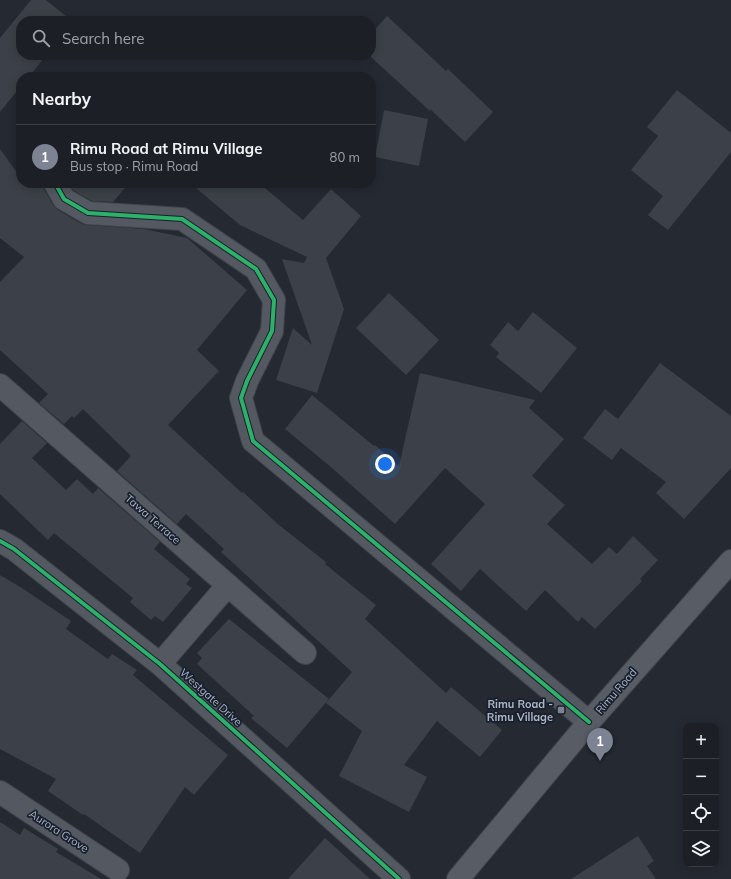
<!DOCTYPE html>
<html lang="en">
<head>
<meta charset="utf-8">
<style>
  body { margin:0; font-family:Mulish,sans-serif; background:#292c32; color:#f1f3f6 }
  .controls { position:absolute; right:12px; bottom:12px; display:grid; overflow:hidden; border-radius:8px; box-shadow:0 2px 10px #0003 }
  .controls button { width:36px; height:36px; display:grid; place-items:center; padding:0; border:0; border-bottom:1px solid #3a3d43; background:#1c1f26; color:#f1f3f6; font:20px sans-serif }
  .you { position:absolute; left:385px; top:464px; width:14px; height:14px; margin:-10px; border:3px solid #fff; border-radius:50%; background:#1a73e8; box-shadow:0 0 0 6px #1a73e833 }
  .badge { display:grid; place-items:center; width:26px; height:26px; border-radius:50%; background:#7d8392; color:#fff; font-size:13px; font-weight:700 }
  .pin { position:absolute; translate:-50% -33px; filter:drop-shadow(0 1px 2px #0008) }
  .pin::after { content:''; position:absolute; top:21px; width:14px; height:12px; background:inherit; clip-path:polygon(0 0,100% 0,50% 100%) }
  .list { margin:0; padding:0; list-style:none }
  h2 { display:flex; justify-content:space-between; align-items:center; height:52px; margin:0; padding:0 16px; font-size:17px }
  h2 small { font-size:13px; font-weight:400; color:#a0a2a7 }
  .list li { display:grid; grid-template-columns:26px 1fr auto; gap:12px; align-items:center; box-sizing:border-box; height:64px; padding:0 16px; border-top:1px solid #3a3d43 }
  .list b { display:block; font-size:15px; white-space:nowrap }
  .list p { margin:0; font-size:13px; white-space:nowrap; color:#a0a2a7 }
  .list em { font-size:13px; font-style:normal; color:#a0a2a7 }
  .icon { flex:none; width:22px; height:22px; fill:none; stroke:currentColor; stroke-width:2; stroke-linecap:round; stroke-linejoin:round }
  .map { position:relative; flex:none; width:731px; height:879px; overflow:hidden }
  .search { position:absolute; background:#1c1f26; box-shadow:0 2px 10px #0003; left:16px; top:16px; width:360px; height:44px; display:flex; align-items:center; gap:10px; box-sizing:border-box; padding:0 14px; border-radius:16px; color:#a0a2a7; font-size:15px }
  .panel { position:absolute; background:#1c1f26; box-shadow:0 2px 10px #0003; left:16px; top:72px; width:360px; height:116px; border-radius:16px }
  .map>svg:first-child { display:block }
  .building { fill:#3c4048 }
  .lines { fill:none; stroke-linecap:round; stroke-linejoin:round }
  .minor-casing { stroke:#40444b; stroke-width:24 }
  .secondary-casing { stroke:#40444b; stroke-width:24 }
  .minor { stroke:#545860; stroke-width:22 }
  .secondary { stroke:#585c65; stroke-width:22 }
  .cycleway-casing { stroke:#181f2d; stroke-width:6 }
  .cycleway { stroke:#2db169; stroke-width:4 }
  .poi-dot { fill:#7d8392; stroke:#181f2d; stroke-width:1.5 }
  .labels { text-anchor:middle; dominant-baseline:central; stroke-width:3.5; stroke-linejoin:round; paint-order:stroke }
  .street-label { font-size:11px; fill:#acb4c5; stroke:#181f2d }
  .poi-label { font-size:11px; font-weight:bold; fill:#acb4c5; stroke:#181f2d; text-anchor:end }
</style>
</head>
<body>
<div class="map">
<svg width="731" height="879" viewBox="0 0 731 879">
  <rect width="100%" height="100%" fill="#252932"/>
  <g class="building">
    <polygon points="31,0 46,0 72,21 21,21 21,55 46,55 29,77 21,77 21,86 0,112 0,38"/>
    <polygon points="387,16 446,71 448,69 493,112 465,142 430,109 430,111 371,57 371,34"/>
    <polygon points="677,90 731,133 731,152 668,230 648,215 663,196 631,170 658,136 647,127"/>
    <polygon points="384,110 428,119 419,166 375,157"/>
    <polygon points="0,149 21,178 21,183 43,183 44,189 53,205 58,210 82,224 87,225 144,229 187,238 247,290 197,350 219,371 168,425 242,493 243,492 279,525 326,562 325,564 376,605 365,619 446,693 451,687 502,730 480,757 437,721 404,765 427,777 409,812 339,776 362,731 326,703 352,672 221,552 224,549 186,514 177,524 117,471 131,456 83,409 74,418 72,416 64,424 39,403 48,394 0,350 0,282 24,257 0,238"/>
    <polygon points="69,183 129,183 113,202 92,201 73,190"/>
    <polygon points="190,183 259,183 303,220 331,189 361,216 326,258 344,309 317,393 276,380 293,328 312,345 282,259 304,263 307,257 240,225"/>
    <polygon points="389,293 439,340 406,375 356,328"/>
    <polygon points="533,312 577,348 541,393 496,357 499,353 490,345 508,322 518,331"/>
    <polygon points="660,363 731,416 731,468 684,519 656,493 666,482 621,448 612,460 583,438 605,409 618,419"/>
    <polygon points="420,373 535,400 529,408 564,439 532,476 565,505 547,524 592,564 609,547 617,554 633,536 658,560 640,579 642,581 595,629 582,617 578,622 545,590 526,611 480,569 461,591 431,564 485,504 445,468 395,524 332,468 285,429 312,395 374,446 375,445 399,466"/>
    <polygon points="22,421 47,443 32,458 66,490 77,479 93,494 98,488 160,542 154,549 190,579 186,584 192,588 163,622 155,616 151,620 130,602 133,598 54,533 48,540 0,494 0,444"/>
    <polygon points="0,575 22,588 71,621 66,629 108,659 112,654 137,670 133,675 197,729 228,755 194,795 185,787 140,853 84,814 83,815 48,791 56,779 0,749"/>
    <polygon points="229,619 329,699 287,748 251,718 254,716 197,664 202,658 197,653"/>
    <polygon points="0,822 20,835 24,828 58,849 56,852 101,879 0,879"/>
    <polygon points="638,836 654,861 647,866 656,879 571,879"/>
    <polygon points="325,838 370,879 288,879"/>
  </g>
  <g class="lines">
    <g class="minor-casing">
      <g id="minor">
        <polyline points="55,183 64,199 88,213 182,219 256,269 274,300 272,331 247,381 241,398 253,441 589,722"/>
        <polyline points="0,385 305,653"/>
        <polyline points="0,541 14,549 160,664 399,879"/>
        <polyline points="160,664 228,585"/>
        <polyline points="0,792 118,870"/>
      </g>
    </g>
    <g class="secondary-casing">
      <polyline id="secondary" points="458,879 589,722 731,561"/>
    </g>
    <use href="#minor" class="minor"/>
    <use href="#secondary" class="secondary"/>
    <g class="cycleway-casing">
      <g id="cycleway">
        <polyline points="55,183 64,199 88,213 182,219 256,269 274,300 272,331 247,381 241,398 253,441 589,722"/>
        <polyline points="0,541 14,549 160,664 399,879"/>
      </g>
    </g>
    <use href="#cycleway" class="cycleway"/>
  </g>
  <rect class="poi-dot" x="557" y="706" width="8" height="8" rx="2"/>
  <g class="labels">
    <g class="street-label">
      <text transform="translate(153 519) rotate(41)">Tawa Terrace</text>
      <text transform="translate(616 691) rotate(-49)">Rimu Road</text>
      <text transform="translate(211 697) rotate(42)">Westgate Drive</text>
      <text transform="translate(59 831) rotate(33)">Aurora Grove</text>
    </g>
    <g class="poi-label">
      <text x="553" y="704">Rimu Road -<tspan x="553" dy="13">Rimu Village</tspan></text>
    </g>
  </g>
</svg>
<div class="controls">
<button>+</button>
<button>−</button>
<button><svg class="icon" aria-label="locate" viewBox="0 0 24 24"><circle cx="12" cy="12" r="6"/><path d="M12 2v4M12 18v4M2 12h4M18 12h4"/></svg></button>
<button><svg class="icon" aria-label="layers" viewBox="0 0 24 24"><path d="M12 4l9 5-9 5-9-5zM3 14l9 5 9-5"/></svg></button>
</div>
<div class="you"></div>
<div class="pin badge" style="left:600px;top:761px">1</div>
<div class="search"><svg class="icon" aria-label="search" viewBox="0 0 24 24"><circle cx="10" cy="10" r="6"/><path d="M15 15l6 6"/></svg>Search here</div>
<section class="panel">
<h2>Nearby<small></small></h2>
<ul class="list">
<li><span class="badge">1</span><div><b>Rimu Road at Rimu Village</b><p>Bus stop · Rimu Road</p></div><em>80 m</em></li>
</ul>
</section>
</div>
</body>
</html>
